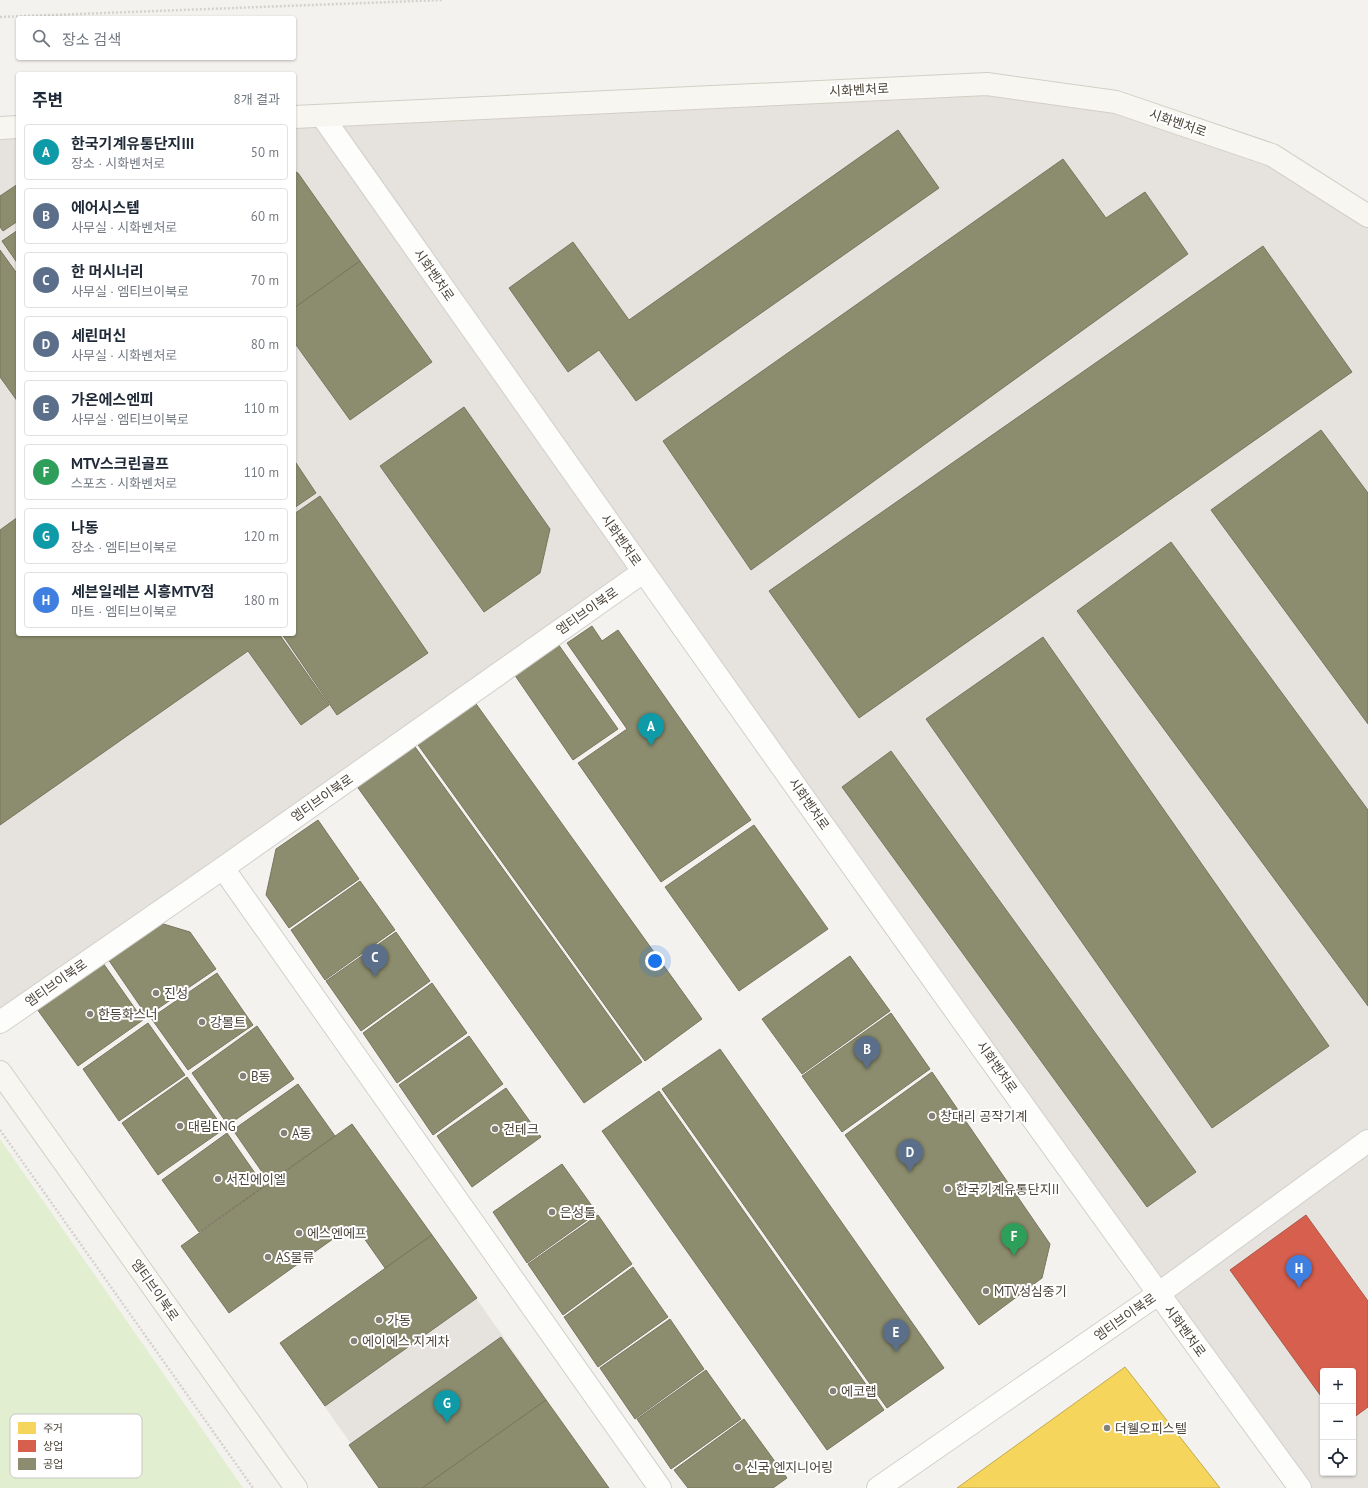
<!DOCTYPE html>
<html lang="ko">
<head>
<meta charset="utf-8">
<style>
  body { margin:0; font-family:"PT Sans","Noto Sans KR",sans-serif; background:#f2f2f3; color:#1f2937 }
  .controls { position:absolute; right:12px; bottom:12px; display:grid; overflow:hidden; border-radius:4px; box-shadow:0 1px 3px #0004 }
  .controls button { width:36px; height:36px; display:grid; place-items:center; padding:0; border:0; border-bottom:1px solid #e0e1e3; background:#fff; color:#1f2937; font:20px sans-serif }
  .you { position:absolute; left:655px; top:961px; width:14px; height:14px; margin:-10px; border:3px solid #fff; border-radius:50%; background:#1a73e8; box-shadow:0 0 0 6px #1a73e833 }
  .badge { display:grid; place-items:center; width:26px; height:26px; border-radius:50%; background:#2563eb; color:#fff; font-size:13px; font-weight:700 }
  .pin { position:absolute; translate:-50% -33px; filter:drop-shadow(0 1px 2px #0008) }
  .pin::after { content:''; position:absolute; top:21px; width:14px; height:12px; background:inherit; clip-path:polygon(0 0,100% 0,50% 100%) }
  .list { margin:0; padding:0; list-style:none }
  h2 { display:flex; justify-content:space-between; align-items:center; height:52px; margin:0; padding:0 16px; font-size:17px }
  h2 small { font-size:13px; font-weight:400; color:#747a83 }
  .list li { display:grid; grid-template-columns:26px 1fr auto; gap:12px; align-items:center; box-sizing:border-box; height:56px; margin:0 8px 8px; padding:0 8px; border:1px solid #e0e1e3; border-radius:4px }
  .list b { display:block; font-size:15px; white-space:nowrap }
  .list p { margin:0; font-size:13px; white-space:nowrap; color:#747a83 }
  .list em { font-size:13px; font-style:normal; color:#747a83 }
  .icon { flex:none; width:22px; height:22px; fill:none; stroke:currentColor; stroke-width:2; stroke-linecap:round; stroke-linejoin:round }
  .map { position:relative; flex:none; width:1368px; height:1488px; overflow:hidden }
  .search { position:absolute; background:#fff; box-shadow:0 1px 3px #0004; left:16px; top:16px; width:280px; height:44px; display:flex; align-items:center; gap:10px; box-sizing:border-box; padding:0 14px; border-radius:4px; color:#747a83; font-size:15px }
  .panel { position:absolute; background:#fff; box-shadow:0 1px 3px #0004; left:16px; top:72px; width:280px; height:564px; border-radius:4px }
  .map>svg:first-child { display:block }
  .industrial { fill:#e6e2de; fill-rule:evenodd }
  .green { fill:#e1eecf }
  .homes { fill:#f6d55c; stroke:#c3aa52 }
  .shops { fill:#d6604d; stroke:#ac5847 }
  .industry { fill:#8c8c6e; stroke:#78765e }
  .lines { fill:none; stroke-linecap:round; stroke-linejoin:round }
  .street-casing { stroke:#d2d0cb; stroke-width:24 }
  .secondary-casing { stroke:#d3cfc5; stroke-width:24 }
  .path { stroke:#d3d2cc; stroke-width:2.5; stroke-dasharray:2 2; stroke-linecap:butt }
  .street { stroke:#fdfdfc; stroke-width:22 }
  .secondary { stroke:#f7f6f1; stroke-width:22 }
  .poi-dot { fill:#868178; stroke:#fff; stroke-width:1.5 }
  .labels { text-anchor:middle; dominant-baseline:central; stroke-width:4; stroke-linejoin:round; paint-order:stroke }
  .street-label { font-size:13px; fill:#4b4439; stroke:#fff }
  .poi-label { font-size:13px; fill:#4b4439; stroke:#fff; text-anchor:start }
  .key { fill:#fff; stroke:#c9c7c4; stroke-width:1 }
  .key-label { font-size:11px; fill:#4b4439 }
</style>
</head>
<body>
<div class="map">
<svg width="1368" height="1488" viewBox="0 0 1368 1488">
  <rect width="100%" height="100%" fill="#f4f2ee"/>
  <g class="industrial">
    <path d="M987,84L1116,102L1272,155L1368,216V1488H1301L643,572L0,1021V128L18,127V634H294V117ZM1323,1371H1353V1473H1323Z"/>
    <polygon points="432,1235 609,1488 382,1488 280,1343"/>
  </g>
  <polygon class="green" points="0,1139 243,1488 0,1488"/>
  <polygon class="homes" points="1125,1367 1220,1488 957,1488"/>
  <polygon class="shops" points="1306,1215 1368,1301 1368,1407 1353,1418 1353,1371 1323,1371 1323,1399 1230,1270"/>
  <g class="industry">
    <polygon points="898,130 939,188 636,401 599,350 568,372 509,288 573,242 629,320"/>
    <polygon points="1063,159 1106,218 1145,192 1188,254 751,570 663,441"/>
    <polygon points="294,171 298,173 360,261 294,308"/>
    <polygon points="18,184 18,221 3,231 0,227 0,196"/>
    <polygon points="18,230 18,264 2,241"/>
    <polygon points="1263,246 1352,372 859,718 769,591"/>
    <polygon points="0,250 18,275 18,402 0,377"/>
    <polygon points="360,261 432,362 350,420 294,342 294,308"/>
    <polygon points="464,407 550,529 540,573 484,612 380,466"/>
    <polygon points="1321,430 1368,493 1368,724 1211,510"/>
    <polygon points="294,460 316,493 294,508"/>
    <polygon points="320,496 428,653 337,715 282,634 294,634 294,514"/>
    <polygon points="18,517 18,634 279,634 329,705 301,725 248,651 0,825 0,530"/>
    <polygon points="1171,542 1368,810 1368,1006 1077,611"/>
    <polygon points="592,626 602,641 618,630 751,820 661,882 578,763 627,729 567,643"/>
    <polygon points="1043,637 1329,1046 1212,1128 926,719"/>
    <polygon points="558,644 618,729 573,760 514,674"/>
    <polygon points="474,701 702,1019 645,1061 416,742"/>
    <polygon points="413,744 642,1062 584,1103 356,785"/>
    <polygon points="891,751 1196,1172 1147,1207 842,787"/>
    <polygon points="318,820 359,879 289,928 266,895 276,849"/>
    <polygon points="754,825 828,929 739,991 665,887"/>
    <polygon points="360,881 395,930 325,980 291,930"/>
    <polygon points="160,923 190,932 216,969 147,1016 108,959"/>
    <polygon points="396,932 430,981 361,1031 326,981"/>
    <polygon points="850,956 890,1011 802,1074 762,1019"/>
    <polygon points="103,963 143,1020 78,1066 37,1009"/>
    <polygon points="217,973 253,1025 188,1070 151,1018"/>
    <polygon points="432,983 467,1033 397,1083 363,1033"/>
    <polygon points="891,1013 930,1069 842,1132 802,1076"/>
    <polygon points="148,1023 185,1075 119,1121 83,1069"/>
    <polygon points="257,1026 294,1079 228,1125 192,1073"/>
    <polygon points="469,1036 503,1084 433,1135 399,1085"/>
    <polygon points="720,1049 944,1368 887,1408 662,1089"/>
    <polygon points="932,1072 1050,1244 1042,1278 979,1325 845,1135"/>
    <polygon points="187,1077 224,1129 158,1175 122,1123"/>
    <polygon points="298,1084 335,1136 269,1182 233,1130"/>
    <polygon points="506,1088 541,1137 472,1187 437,1136"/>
    <polygon points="659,1091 884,1410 827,1450 602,1131"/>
    <polygon points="352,1124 432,1235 385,1268 354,1224 229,1313 181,1246"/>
    <polygon points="227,1133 264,1186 199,1232 162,1180"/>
    <polygon points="562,1164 597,1213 527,1263 493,1212"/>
    <polygon points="598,1215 632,1264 563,1315 528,1264"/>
    <polygon points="432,1235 477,1298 325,1406 280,1343"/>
    <polygon points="633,1267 668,1317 598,1367 564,1317"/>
    <polygon points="670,1319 704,1369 635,1419 600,1368"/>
    <polygon points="501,1337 546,1400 422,1488 379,1488 349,1445"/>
    <polygon points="706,1370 741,1419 671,1469 637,1419"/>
    <polygon points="546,1400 609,1488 422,1488"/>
    <polygon points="744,1419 787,1478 773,1488 688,1488 674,1470"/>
  </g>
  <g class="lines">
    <g class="street-casing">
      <g id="street">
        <path d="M322,116C646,575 969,1035 1300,1488"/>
        <polyline points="223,868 660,1488"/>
        <polyline points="0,1022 223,868 643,572"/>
        <polyline points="878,1488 1158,1294 1368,1141"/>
      </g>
    </g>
    <g class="secondary-casing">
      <g id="secondary">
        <polyline points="294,117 987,84 1116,102 1272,155 1368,216"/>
        <polyline points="0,128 18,127"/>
        <polyline points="0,1072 296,1488"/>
      </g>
    </g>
    <g class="path">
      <polyline points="0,17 442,0"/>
      <polyline points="0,1130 253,1488"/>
    </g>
    <use href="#street" class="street"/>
    <use href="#secondary" class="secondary"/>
  </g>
  <g class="poi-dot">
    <circle cx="156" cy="993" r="4"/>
    <circle cx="90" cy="1014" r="4"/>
    <circle cx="202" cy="1022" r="4"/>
    <circle cx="243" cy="1076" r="4"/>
    <circle cx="932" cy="1116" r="4"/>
    <circle cx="180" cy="1126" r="4"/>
    <circle cx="495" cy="1129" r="4"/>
    <circle cx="284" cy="1133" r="4"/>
    <circle cx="218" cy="1179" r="4"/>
    <circle cx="948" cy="1189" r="4"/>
    <circle cx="552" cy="1212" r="4"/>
    <circle cx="299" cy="1233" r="4"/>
    <circle cx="268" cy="1257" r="4"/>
    <circle cx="986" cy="1291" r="4"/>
    <circle cx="379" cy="1320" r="4"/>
    <circle cx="354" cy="1341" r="4"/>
    <circle cx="833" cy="1391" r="4"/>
    <circle cx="1107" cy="1428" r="4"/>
    <circle cx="738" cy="1467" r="4"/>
  </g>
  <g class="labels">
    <g class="street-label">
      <text transform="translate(859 90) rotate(-3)">시화벤처로</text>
      <text transform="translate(1178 123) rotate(19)">시화벤처로</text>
      <text transform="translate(434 275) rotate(55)">시화벤처로</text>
      <text transform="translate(621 540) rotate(55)">시화벤처로</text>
      <text transform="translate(587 611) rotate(-35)">엠티브이북로</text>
      <text transform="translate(322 798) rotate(-35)">엠티브이북로</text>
      <text transform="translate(809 804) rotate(55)">시화벤처로</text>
      <text transform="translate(56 983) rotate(-35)">엠티브이북로</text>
      <text transform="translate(997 1067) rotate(55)">시화벤처로</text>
      <text transform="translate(155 1290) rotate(55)">엠티브이북로</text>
      <text transform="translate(1125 1317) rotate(-35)">엠티브이북로</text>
      <text transform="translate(1185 1331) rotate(54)">시화벤처로</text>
    </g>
    <g class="poi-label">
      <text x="164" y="993">진성</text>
      <text x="98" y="1014">한등화스너</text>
      <text x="210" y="1022">강볼트</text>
      <text x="251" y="1076">B동</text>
      <text x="940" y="1116">창대리 공작기계</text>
      <text x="188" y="1126">대림ENG</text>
      <text x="503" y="1129">건테크</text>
      <text x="292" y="1133">A동</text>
      <text x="226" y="1179">서진에이엘</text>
      <text x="956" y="1189">한국기계유통단지II</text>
      <text x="560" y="1212">은성툴</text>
      <text x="307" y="1233">에스엔에프</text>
      <text x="276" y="1257">AS물류</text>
      <text x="994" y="1291">MTV성심중기</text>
      <text x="387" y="1320">가동</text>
      <text x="362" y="1341">에이에스 지게차</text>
      <text x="841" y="1391">에코랩</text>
      <text x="1115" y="1428">더웰오피스텔</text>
      <text x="746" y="1467">신국 엔지니어링</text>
    </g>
  </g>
  <rect x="10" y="1414" width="132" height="64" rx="6" class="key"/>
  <rect x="18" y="1422" width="18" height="12" fill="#f6d55c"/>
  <rect x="18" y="1440" width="18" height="12" fill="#d6604d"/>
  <rect x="18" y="1458" width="18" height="12" fill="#8c8c6e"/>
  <g class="key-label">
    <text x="43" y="1432">주거</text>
    <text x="43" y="1450">상업</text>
    <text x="43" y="1468">공업</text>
  </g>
</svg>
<div class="controls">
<button>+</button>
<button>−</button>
<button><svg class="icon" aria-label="locate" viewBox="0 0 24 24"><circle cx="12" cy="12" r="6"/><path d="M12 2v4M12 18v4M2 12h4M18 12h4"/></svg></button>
</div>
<div class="you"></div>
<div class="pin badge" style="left:651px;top:746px;background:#0f9aa8">A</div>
<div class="pin badge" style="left:867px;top:1069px;background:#5c6f8a">B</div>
<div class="pin badge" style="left:375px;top:977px;background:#5c6f8a">C</div>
<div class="pin badge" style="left:910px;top:1172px;background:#5c6f8a">D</div>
<div class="pin badge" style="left:896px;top:1352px;background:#5c6f8a">E</div>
<div class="pin badge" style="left:1014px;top:1256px;background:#2e9e5b">F</div>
<div class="pin badge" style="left:447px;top:1423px;background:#0f9aa8">G</div>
<div class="pin badge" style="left:1299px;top:1288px;background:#3f7fe0">H</div>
<div class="search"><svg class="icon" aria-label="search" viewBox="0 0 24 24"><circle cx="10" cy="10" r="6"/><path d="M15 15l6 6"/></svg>장소 검색</div>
<section class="panel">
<h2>주변<small>8개 결과</small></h2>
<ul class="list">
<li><span class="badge" style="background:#0f9aa8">A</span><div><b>한국기계유통단지III</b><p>장소 · 시화벤처로</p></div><em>50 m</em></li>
<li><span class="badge" style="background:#5c6f8a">B</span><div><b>에어시스템</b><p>사무실 · 시화벤처로</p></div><em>60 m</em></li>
<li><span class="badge" style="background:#5c6f8a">C</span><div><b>한 머시너리</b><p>사무실 · 엠티브이북로</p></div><em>70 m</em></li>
<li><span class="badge" style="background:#5c6f8a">D</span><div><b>세린머신</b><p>사무실 · 시화벤처로</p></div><em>80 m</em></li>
<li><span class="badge" style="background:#5c6f8a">E</span><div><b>가온에스엔피</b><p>사무실 · 엠티브이북로</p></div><em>110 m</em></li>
<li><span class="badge" style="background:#2e9e5b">F</span><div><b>MTV스크린골프</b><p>스포츠 · 시화벤처로</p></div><em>110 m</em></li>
<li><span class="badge" style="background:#0f9aa8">G</span><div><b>나동</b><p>장소 · 엠티브이북로</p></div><em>120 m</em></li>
<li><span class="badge" style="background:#3f7fe0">H</span><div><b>세븐일레븐 시흥MTV점</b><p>마트 · 엠티브이북로</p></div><em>180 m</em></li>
</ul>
</section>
</div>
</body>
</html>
